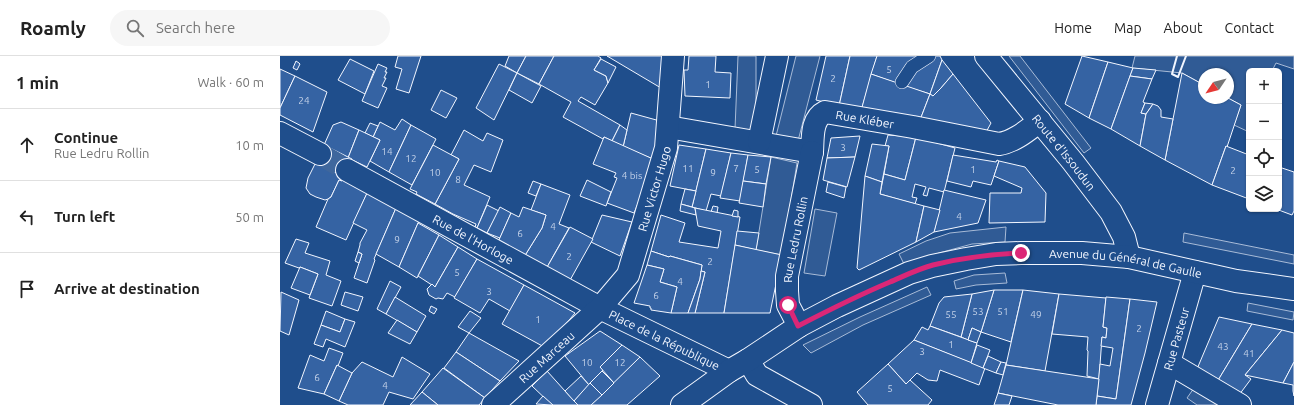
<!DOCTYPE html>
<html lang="en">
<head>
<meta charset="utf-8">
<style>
  body { margin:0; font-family:Ubuntu,sans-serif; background:#f6f6f6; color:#222 }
  .controls { position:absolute; right:12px; top:12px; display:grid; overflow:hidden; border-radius:6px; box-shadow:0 1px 3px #0004 }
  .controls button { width:36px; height:36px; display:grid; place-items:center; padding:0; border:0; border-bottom:1px solid #e0e0e0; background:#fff; color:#222; font:20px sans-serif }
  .compass { position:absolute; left:918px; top:12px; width:36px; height:36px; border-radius:50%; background:#fff; box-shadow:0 1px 3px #0004; rotate:235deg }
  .stop { position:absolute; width:12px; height:12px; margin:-9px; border:3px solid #db2777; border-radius:50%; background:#fff }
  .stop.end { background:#db2777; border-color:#fff; box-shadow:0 1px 4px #0008 }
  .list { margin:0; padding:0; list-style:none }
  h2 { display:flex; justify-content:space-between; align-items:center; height:52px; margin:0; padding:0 16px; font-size:17px }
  h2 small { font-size:13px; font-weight:400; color:#767676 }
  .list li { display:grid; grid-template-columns:26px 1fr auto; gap:12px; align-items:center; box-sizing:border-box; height:72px; padding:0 16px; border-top:1px solid #e0e0e0 }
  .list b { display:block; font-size:15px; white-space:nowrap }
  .list p { margin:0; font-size:13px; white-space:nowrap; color:#767676 }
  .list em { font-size:13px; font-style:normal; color:#767676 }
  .icon { flex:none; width:22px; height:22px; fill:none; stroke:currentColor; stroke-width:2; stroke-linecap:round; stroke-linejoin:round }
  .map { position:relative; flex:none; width:1014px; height:349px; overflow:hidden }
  header { display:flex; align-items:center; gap:24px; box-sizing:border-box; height:56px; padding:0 20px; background:#fff; border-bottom:1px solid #e0e0e0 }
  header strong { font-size:19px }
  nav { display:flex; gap:22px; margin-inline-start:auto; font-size:14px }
  .search { width:280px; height:36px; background:#f6f6f6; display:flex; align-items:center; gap:10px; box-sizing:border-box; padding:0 14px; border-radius:22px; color:#767676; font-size:15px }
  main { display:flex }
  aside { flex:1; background:#fff }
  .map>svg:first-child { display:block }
  .built { fill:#305b95; stroke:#a8bbd7 }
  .building { fill:#3563a3; stroke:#f2f6ff }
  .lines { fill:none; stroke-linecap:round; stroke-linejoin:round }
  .minor-tunnel { stroke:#3f679d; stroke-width:22; stroke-dasharray:22 11; stroke-linecap:butt }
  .service-casing { stroke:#f2f6ff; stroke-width:14 }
  .minor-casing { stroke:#f2f6ff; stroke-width:24 }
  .secondary-casing { stroke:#f2f6ff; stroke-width:24 }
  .service { stroke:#1f4e8c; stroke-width:13 }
  .minor { stroke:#1f4e8c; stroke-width:22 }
  .secondary { stroke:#1f4e8c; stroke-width:22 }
  .wall { stroke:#f2f6ff; stroke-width:2 }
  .route { stroke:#db2777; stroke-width:5 }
  .labels { text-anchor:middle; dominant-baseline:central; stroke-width:3; stroke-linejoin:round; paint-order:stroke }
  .number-label { font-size:10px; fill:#c3d1e8 }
  .street-label { font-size:12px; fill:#f2f6ff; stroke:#1f4e8c }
</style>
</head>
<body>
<header>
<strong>Roamly</strong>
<div class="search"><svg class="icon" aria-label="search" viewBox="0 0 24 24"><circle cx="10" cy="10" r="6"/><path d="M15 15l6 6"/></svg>Search here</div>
<nav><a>Home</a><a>Map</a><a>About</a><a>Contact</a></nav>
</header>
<main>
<aside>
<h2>1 min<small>Walk · 60 m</small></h2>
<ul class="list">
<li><svg class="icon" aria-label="ahead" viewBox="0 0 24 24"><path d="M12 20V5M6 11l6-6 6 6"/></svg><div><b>Continue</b><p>Rue Ledru Rollin</p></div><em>10 m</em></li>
<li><svg class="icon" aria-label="left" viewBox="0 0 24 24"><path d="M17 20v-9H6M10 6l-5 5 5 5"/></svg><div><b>Turn left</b></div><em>50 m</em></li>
<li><svg class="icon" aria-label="arrive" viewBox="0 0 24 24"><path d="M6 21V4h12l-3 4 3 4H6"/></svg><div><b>Arrive at destination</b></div></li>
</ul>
</aside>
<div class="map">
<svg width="1014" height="349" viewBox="0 0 1014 349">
  <rect width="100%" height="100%" fill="#1f4e8c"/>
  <g class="built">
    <polygon points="458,0 476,0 476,77 455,73"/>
    <polygon points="516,0 540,0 518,85 496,80"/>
    <polygon points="729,0 740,0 811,92 804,97"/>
    <polygon points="855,0 1014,0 1014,13 996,7 992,15 969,15 969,76 954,69 961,49 948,42 948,18 924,18 924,29 902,17 852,12"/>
    <polygon points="491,101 517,107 502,199 476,194"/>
    <polygon points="535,153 557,157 545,220 524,217"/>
    <polygon points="726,171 725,186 692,188 659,197 624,208 619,198 646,185 670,177"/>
    <polygon points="904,177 1014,199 1014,208 903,186"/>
    <polygon points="725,217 727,227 696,229 676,233 674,225 694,219"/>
    <polygon points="647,231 651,239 583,269 531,297 523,289 580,261"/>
    <polygon points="968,247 1014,256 1013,264 967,255"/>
    <polygon points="914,332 939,349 917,349 907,342"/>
  </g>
  <g class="building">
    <polygon points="118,0 141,0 129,37 116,33 122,13 115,11"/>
    <polygon points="229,0 246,0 237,17 225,10"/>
    <polygon points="246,0 274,0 259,28 237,17"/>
    <polygon points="274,0 318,0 321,2 314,14 326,20 328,27 315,49 301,41 298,45 340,69 332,85 324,81 323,83 283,61 291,46 259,28"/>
    <polygon points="327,0 382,0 381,32"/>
    <polygon points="409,0 436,0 435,16 451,17 450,42 405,40 404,14 408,14"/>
    <polygon points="546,0 570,0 559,50 536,44"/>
    <polygon points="570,0 597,0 581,55 559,50"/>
    <polygon points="597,0 640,0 616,27 591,18"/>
    <polygon points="654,0 660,0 662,4 650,38 624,30 636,13"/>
    <polygon points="802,0 828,6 809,62 785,48"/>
    <polygon points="70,3 94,15 85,38 58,24"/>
    <polygon points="321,3 336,11 328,27 326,20 314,14"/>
    <polygon points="662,4 673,18 661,32 653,40 650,38"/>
    <polygon points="16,5 19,7 20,8 17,14 13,12"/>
    <polygon points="828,6 853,12 831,73 809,62"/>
    <polygon points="98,8 107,12 105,16 107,16 104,22 106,22 102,30 107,32 98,52 82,45"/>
    <polygon points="219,8 237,17 214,64 196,52"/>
    <polygon points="853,12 876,14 872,23 850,20"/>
    <polygon points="0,13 15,20 0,52"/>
    <polygon points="237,17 261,30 252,47 229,34"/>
    <polygon points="902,17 924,29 924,42 948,42 961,49 947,91 946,90 932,129 885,104"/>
    <polygon points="591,18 650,38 640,64 581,55"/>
    <polygon points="673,18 711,67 704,80 640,64 650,38 653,40 661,32"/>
    <polygon points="15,20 47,36 33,76 0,59 0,52"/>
    <polygon points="850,20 872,23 863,46 865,47 861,57 866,58 860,90 831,73"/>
    <polygon points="161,34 177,42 166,62 151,54"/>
    <polygon points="865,47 873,48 866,58 861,57"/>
    <polygon points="873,48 878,50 881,54 881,61 893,63 885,104 860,90 866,58"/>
    <polygon points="351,57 380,65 373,103 343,91"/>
    <polygon points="122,63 131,69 109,116 90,105 100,84 93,81 100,66 115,74"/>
    <polygon points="61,66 79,74 68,102 44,89 53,69"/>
    <polygon points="90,67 98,70 93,81 85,77"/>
    <polygon points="131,69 156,83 132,129 109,116"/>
    <polygon points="340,69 347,74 343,91 332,85"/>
    <polygon points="79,74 100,84 87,111 68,102"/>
    <polygon points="184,74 203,85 207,77 223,84 211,116 194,109 184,129 210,141 197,172 195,171 196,168 173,158 155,148 179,103 171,99"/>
    <polygon points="608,79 636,81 625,124 604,118 609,90 605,90"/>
    <polygon points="580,80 575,101 547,102 551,82"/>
    <polygon points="324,81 373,103 364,133 354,157 327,147 337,122 334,121 336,117 313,108"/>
    <polygon points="636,81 675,92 664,136 649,132 647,140 643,139 646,131 635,128 632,141 637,142 635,148 600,138 604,118 625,124"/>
    <polygon points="592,88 609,90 602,126 585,120"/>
    <polygon points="44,89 72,103 64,121 36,106"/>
    <polygon points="153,89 179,103 155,148 136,138 137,136 130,133"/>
    <polygon points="399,89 426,93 416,135 390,130"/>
    <polygon points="946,90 969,99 969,143 932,129"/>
    <polygon points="426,93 451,97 441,140 431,138 426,155 412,151"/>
    <polygon points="451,97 468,99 460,145 440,142"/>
    <polygon points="468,99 491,101 486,128 463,125"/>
    <polygon points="673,99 716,106 717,104 719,105 711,129 693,125 691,131 667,125"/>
    <polygon points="575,101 567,131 543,124 547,102"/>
    <polygon points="719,105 745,111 766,137 765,166 709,167 710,137 741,137 742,132 714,120"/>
    <polygon points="36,106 64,121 62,125 59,124 51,141 48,143 45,144 36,141 30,138 26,132 28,122"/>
    <polygon points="999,111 1014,116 1014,155 1012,159 996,153 999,153"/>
    <polygon points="585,120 602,126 600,138 644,150 636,186 579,214 577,212"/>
    <polygon points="59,124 62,125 63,124 88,135 66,184 36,171 48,143 51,141"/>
    <polygon points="307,124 331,136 326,150 300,140"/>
    <polygon points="253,125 261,128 256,140 248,137"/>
    <polygon points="463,125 486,128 483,151 459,147"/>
    <polygon points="548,126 566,131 564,142 546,136"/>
    <polygon points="261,128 290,139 279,168 289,172 266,213 244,201 262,172 266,159 251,154"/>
    <polygon points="405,133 416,135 412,151 401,148"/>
    <polygon points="664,134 706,144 698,167 654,176"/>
    <polygon points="88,135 116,152 94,203 95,204 87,227 74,222 82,198 78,196 80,189 80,187 87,174 73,167"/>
    <polygon points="401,148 415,152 416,159 400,155"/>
    <polygon points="207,149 219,155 207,177 197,172"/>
    <polygon points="433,150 438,151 437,157 431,156"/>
    <polygon points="644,150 660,154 654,176 636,186"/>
    <polygon points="220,151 231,157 220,182 207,177"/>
    <polygon points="243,151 266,159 262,172 244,201 218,186 231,157 239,161"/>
    <polygon points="116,152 139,165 119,211 96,198"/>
    <polygon points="415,152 460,161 444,257 415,257 425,216 421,215 422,209 390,200 389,201 371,195 381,159 405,167 399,186 438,192 441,175 418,170"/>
    <polygon points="454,154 458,155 458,161 452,160"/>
    <polygon points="322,159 352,166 340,200 311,186"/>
    <polygon points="138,167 159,179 137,222 119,211"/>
    <polygon points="290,171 313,183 289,226 266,213"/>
    <polygon points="457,175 479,177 476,194 455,189"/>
    <polygon points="159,179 178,191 155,231 138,220"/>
    <polygon points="16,183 29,187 25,197 50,205 46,219 61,225 52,250 29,242 38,218 20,211 19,212 5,207"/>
    <polygon points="455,189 502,199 490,257 444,257"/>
    <polygon points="178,191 197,203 175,241 167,237 163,243 158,242 156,243 149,239 147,233 152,228 155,231"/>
    <polygon points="371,195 389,201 390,200 422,209 420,223 408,257 391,257 397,231 380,226 384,213 367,209"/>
    <polygon points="78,196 82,198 79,207 75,205"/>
    <polygon points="197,203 244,229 230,255 209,243 200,257 174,242"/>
    <polygon points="367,209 384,213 380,226 397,231 391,257 371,254 371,252 370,252 370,250 354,247"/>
    <polygon points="20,211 38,218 30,239 11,232"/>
    <polygon points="421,215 425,216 415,257 408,257 420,223"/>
    <polygon points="110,225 121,231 106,258 97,253"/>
    <polygon points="244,229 295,257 266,292 222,268"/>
    <polygon points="714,234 743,234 731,286 701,276"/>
    <polygon points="714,234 701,276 692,272 688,284 681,281 692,238"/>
    <polygon points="743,234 779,238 765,315 726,309"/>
    <polygon points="1,236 19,244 9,279 0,275"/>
    <polygon points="65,236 83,241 78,255 61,249"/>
    <polygon points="692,238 681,281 650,270 659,247 664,241"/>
    <polygon points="779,238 826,242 823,271 827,272 826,282 822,281 819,323 807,320 808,295 807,294 808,281 772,278"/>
    <polygon points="115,241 146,260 137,276 106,258"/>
    <polygon points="826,241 850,243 836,343 817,340 820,308 830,310 833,292 821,290 822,281 826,282 827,272 823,271"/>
    <polygon points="850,243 877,246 865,297 851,349 816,349 817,340 836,343"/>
    <polygon points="151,250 157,253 154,258 149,255"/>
    <polygon points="46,255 65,263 60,276 41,269"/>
    <polygon points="190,255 201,262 189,277 178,271"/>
    <polygon points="939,261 972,268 937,326 917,313"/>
    <polygon points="65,263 75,266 65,291 46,283 43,291 34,288 41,269 60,276"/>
    <polygon points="117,264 137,276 130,288 108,277"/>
    <polygon points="972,268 1002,274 965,319 971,323 959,339 937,326"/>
    <polygon points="650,270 697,287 691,307 634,284 642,271 648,274"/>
    <polygon points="692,272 701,276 697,287 688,284"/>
    <polygon points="1002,274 1014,277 1014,306 1003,327 965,319"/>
    <polygon points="320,275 342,289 320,311 323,314 309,329 285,300"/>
    <polygon points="189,277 239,305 220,325 176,296"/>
    <polygon points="634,284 705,312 699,329 660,314 657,325 648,324 637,317 626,328 608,308"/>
    <polygon points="342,289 360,301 334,327 320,311"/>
    <polygon points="697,289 710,294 703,312 691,307"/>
    <polygon points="49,292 63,297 58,310 57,309 44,338 18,332 30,299 44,305"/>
    <polygon points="176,296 220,325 205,342 164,312"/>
    <polygon points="708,300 721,306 716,317 703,312"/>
    <polygon points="122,301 150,318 133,343 109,336 103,349 68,349 59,345 72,317 82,306 113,321"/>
    <polygon points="360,301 380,320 347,349 311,349"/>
    <polygon points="721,306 726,307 723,319 716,317"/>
    <polygon points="1014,306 1014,340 1013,335 1013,329 1003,327"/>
    <polygon points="608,308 626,328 630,324 652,344 648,349 588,349 577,336"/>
    <polygon points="57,309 72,317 59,345 44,338"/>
    <polygon points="726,309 819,323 816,349 778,349 718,337"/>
    <polygon points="163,312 205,342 199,349 158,349 142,336"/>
    <polygon points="267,315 285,335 298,349 272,349 252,330"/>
    <polygon points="322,315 334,327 322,339 310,327"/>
    <polygon points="301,320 309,329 294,345 285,335"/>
    <polygon points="310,327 322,339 311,349 298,349 294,345"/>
    <polygon points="142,336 158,349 130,349"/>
    <polygon points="718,337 732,340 729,349 714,349"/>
    <polygon points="263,340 273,349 272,349 256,348"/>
  </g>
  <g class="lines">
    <polyline class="minor-tunnel" points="40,98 67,114"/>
    <g class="service-casing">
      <polyline id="service" points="622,26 632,11 649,0"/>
    </g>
    <g class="minor-casing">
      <g id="minor">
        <path id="s1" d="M388,71L532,96C533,82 531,63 545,56L633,71L719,88C734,86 748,74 760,65"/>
        <polyline points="0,77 40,98"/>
        <polyline points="479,86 497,0"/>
        <path id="s2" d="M67,114L320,252L449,315"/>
        <path id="s3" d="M519,270L508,249L507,235V220L532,96"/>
        <polyline points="468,304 477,319 531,349"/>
        <polyline points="889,307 960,349"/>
        <path id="s4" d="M213,349L320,252L348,219L386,92L393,0"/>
        <path id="s5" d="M877,349L915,216"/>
      </g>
    </g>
    <g class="secondary-casing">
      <g id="secondary">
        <path id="s6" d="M706,0L793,106L831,156L844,181L849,201"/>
        <path id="s7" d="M402,349L449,315L468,304L519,270L557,250L629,217L652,210L686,203L716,198L741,197H802L849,201L956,225L1014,233"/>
      </g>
    </g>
    <use href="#service" class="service"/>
    <use href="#minor" class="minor"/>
    <use href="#secondary" class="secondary"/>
    <polyline class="wall" points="897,0 892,18 898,21 906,0"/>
  </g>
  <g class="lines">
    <path class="route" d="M508,249L518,270C549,254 579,239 610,226C624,220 638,213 653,209C682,202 711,198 741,197"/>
  </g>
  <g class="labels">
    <g class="number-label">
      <text x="609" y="13">5</text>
      <text x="553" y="22">2</text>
      <text x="428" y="28">1</text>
      <text x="24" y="44">24</text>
      <text x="563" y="91">3</text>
      <text x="107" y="95">14</text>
      <text x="131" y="102">12</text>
      <text x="408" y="112">11</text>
      <text x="456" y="112">7</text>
      <text x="477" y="113">5</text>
      <text x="693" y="113">1</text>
      <text x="953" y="114">2</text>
      <text x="155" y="116">10</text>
      <text x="433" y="116">9</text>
      <text x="352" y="119">4 bis</text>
      <text x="178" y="123">8</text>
      <text x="679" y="160">4</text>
      <text x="273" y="170">4</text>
      <text x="240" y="177">6</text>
      <text x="117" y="183">9</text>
      <text x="289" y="200">2</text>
      <text x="430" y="205">2</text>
      <text x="177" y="216">5</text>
      <text x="400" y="225">4</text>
      <text x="209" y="235">3</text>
      <text x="376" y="239">6</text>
      <text x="698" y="255">53</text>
      <text x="723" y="255">51</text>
      <text x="671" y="258">55</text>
      <text x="756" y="258">49</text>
      <text x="258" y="263">1</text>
      <text x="859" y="272">2</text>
      <text x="671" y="288">1</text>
      <text x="943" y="290">43</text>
      <text x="642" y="295">3</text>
      <text x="969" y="297">41</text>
      <text x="307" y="306">10</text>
      <text x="340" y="306">12</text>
      <text x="37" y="321">6</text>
      <text x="105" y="329">4</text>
      <text x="610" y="332">5</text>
    </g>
    <g class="street-label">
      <text stroke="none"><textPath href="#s1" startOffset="231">Rue Kléber</textPath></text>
      <text stroke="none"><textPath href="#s6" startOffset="124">Route d'Issoudun</textPath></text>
      <text stroke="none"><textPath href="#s4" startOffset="278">Rue Victor Hugo</textPath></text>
      <text stroke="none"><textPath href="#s2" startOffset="144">Rue de l'Horloge</textPath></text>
      <text stroke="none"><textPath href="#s3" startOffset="90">Rue Ledru Rollin</textPath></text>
      <text stroke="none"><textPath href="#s7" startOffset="483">Avenue du Général de Gaulle</textPath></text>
      <text stroke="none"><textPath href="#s5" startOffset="69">Rue Pasteur</textPath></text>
      <text stroke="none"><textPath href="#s2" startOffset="360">Place de la République</textPath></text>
      <text stroke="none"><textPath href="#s4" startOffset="72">Rue Marceau</textPath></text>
    </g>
  </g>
</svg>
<div class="controls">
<button>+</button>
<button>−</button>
<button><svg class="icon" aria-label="locate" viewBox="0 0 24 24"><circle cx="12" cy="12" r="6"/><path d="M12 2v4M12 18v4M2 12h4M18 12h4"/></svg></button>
<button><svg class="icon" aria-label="layers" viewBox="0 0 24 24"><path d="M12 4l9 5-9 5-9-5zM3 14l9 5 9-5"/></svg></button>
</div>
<svg class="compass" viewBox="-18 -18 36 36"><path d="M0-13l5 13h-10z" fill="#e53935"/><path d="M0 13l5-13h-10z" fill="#767676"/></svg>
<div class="stop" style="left:508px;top:249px"></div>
<div class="stop end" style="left:741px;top:197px"></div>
</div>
</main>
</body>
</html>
